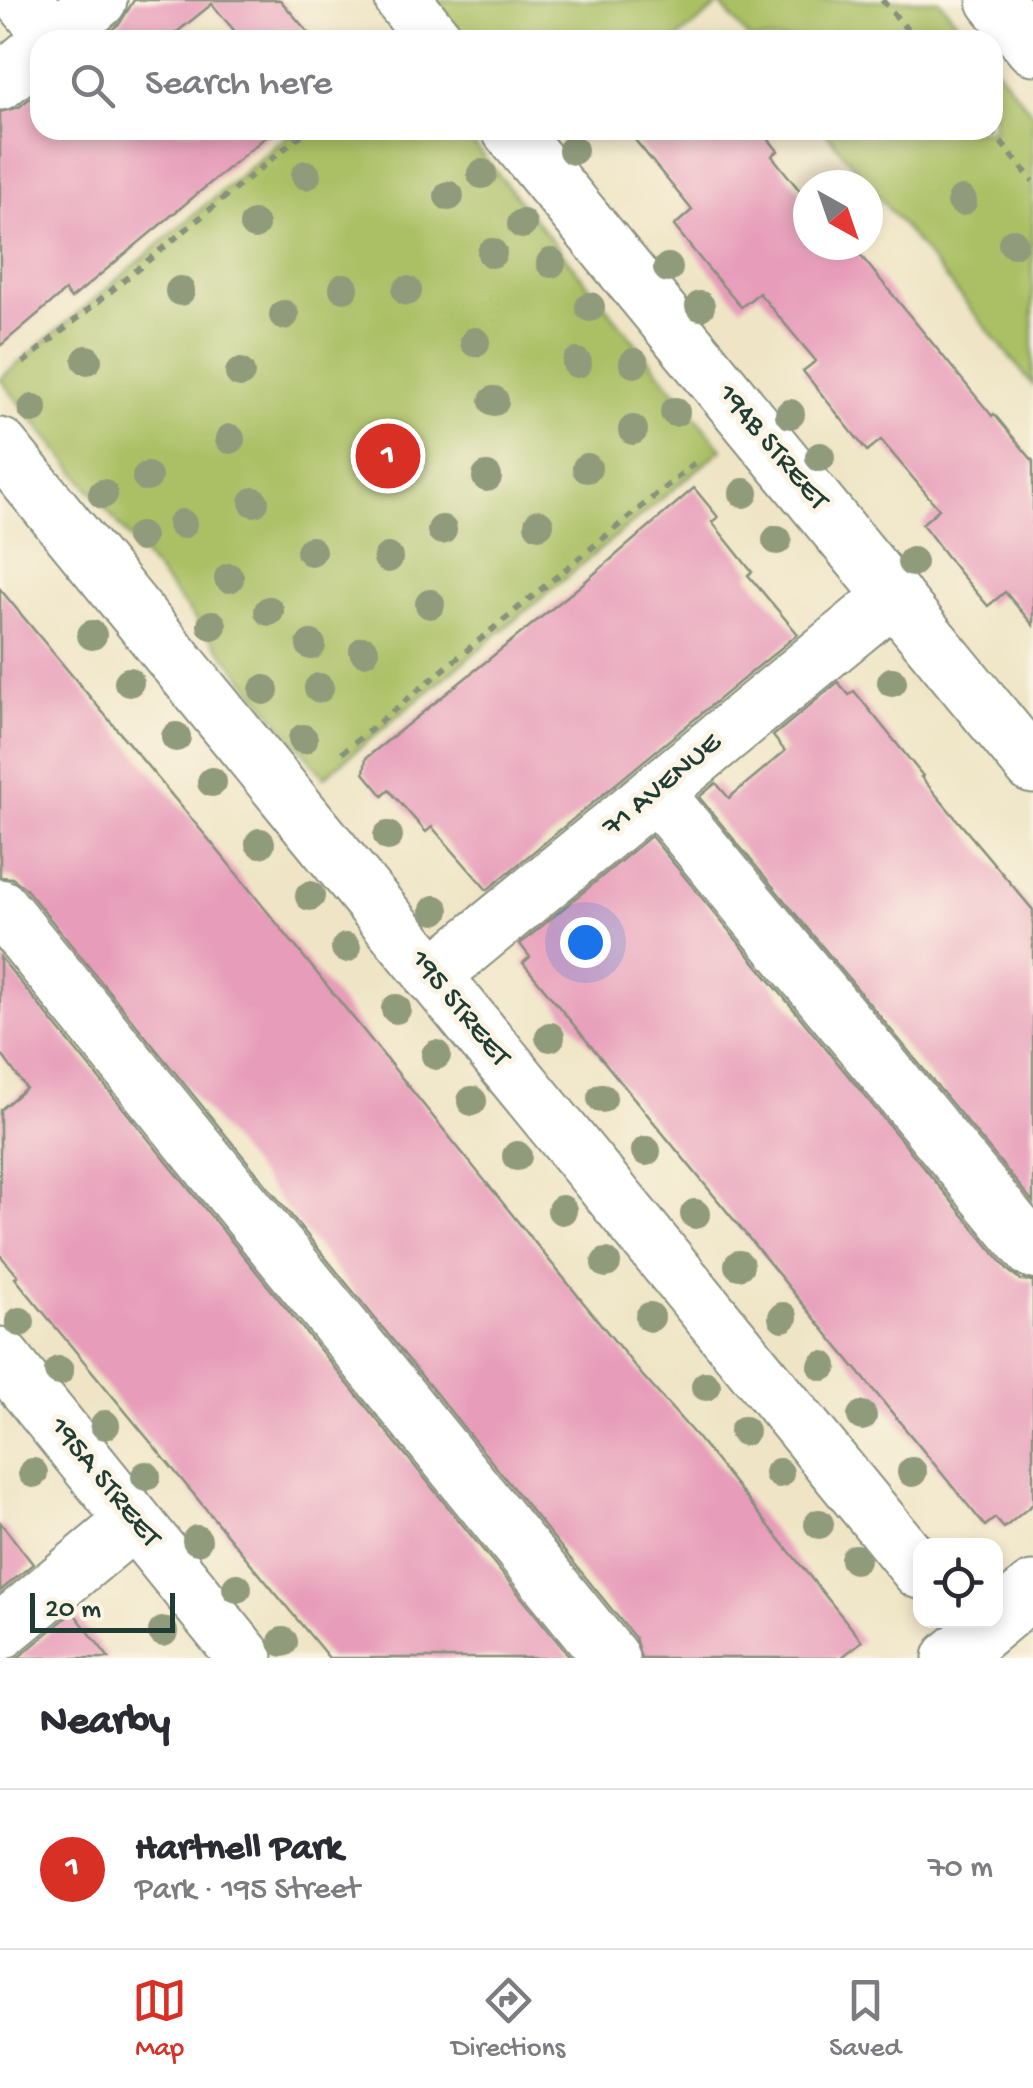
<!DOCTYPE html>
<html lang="en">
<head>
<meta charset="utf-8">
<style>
  body { margin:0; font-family:"Gochi Hand",sans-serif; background:#f7f7f7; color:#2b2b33 }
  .controls { position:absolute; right:30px; bottom:30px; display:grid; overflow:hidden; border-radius:20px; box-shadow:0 5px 15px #0003 }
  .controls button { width:90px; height:90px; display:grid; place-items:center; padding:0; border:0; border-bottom:2px solid #e1e1e2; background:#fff; color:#2b2b33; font:50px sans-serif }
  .compass { position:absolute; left:793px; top:170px; width:90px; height:90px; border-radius:50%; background:#fff; box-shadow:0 5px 15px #0003; rotate:140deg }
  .scale { position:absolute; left:30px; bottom:25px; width:145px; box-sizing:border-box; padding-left:10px; border:5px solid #1f3d34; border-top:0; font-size:28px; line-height:35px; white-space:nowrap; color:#1f3d34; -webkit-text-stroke:8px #fcf5e5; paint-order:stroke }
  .you { position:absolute; left:585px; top:942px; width:35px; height:35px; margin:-25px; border:8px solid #fff; border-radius:50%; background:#1a73e8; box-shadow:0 0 0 15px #1a73e833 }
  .badge { display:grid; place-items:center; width:65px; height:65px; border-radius:50%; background:#d93025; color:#fff; font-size:32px; font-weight:700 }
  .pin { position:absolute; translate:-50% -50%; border:5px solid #fff; box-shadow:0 2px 10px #0006 }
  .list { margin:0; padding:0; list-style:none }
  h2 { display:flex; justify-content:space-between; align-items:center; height:130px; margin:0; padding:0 40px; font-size:42px }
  h2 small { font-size:32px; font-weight:400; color:#7c7c81 }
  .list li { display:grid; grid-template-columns:65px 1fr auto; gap:30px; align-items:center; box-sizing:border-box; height:160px; padding:0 40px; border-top:2px solid #e1e1e2 }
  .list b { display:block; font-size:38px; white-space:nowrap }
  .list p { margin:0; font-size:32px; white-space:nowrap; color:#7c7c81 }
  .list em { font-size:32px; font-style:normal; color:#7c7c81 }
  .icon { flex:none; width:55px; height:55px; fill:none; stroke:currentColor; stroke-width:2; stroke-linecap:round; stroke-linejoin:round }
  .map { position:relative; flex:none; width:1033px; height:1658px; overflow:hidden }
  .search { position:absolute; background:#fff; box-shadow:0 5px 15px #0003; left:30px; right:30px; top:30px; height:110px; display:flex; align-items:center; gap:25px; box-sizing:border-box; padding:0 35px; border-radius:30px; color:#7c7c81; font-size:38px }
  .sheet { height:290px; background:#fff }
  nav { display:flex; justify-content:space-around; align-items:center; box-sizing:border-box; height:140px; border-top:2px solid #e1e1e2; background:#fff; font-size:28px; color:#7c7c81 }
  nav a { display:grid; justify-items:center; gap:5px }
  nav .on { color:#d93025 }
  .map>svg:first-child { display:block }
  .green { fill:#abc065; stroke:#657e4c; stroke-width:2.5 }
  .building { fill:#e79cb9 }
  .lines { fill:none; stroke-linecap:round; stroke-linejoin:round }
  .minor-casing { stroke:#87917d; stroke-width:59 }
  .path { stroke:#87917d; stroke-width:6; stroke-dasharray:8 8; stroke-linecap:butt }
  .minor { stroke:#fff; stroke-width:55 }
  .tree { fill:#909b7c }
  .labels { text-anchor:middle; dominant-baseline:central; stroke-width:10; stroke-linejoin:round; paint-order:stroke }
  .street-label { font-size:30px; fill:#1f3d34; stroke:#fcf5e5 }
</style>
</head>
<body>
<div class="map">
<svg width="1033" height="1658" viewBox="0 0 1033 1658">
  <rect width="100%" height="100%" fill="#fcf5e5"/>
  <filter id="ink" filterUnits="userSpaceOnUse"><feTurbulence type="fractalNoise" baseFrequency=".01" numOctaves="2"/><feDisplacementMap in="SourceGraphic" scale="20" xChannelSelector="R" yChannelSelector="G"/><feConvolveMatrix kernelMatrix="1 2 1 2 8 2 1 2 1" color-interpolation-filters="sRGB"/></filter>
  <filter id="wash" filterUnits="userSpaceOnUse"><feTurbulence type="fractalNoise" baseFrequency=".0048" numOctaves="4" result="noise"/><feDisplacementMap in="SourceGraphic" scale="40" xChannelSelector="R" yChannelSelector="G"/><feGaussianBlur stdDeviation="2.25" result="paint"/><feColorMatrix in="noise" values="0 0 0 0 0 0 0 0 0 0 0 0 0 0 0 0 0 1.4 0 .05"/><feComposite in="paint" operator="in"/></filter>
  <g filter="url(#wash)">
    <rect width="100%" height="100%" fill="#efe5c6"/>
    <g class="green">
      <polygon points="435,0 939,0 972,40 750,40 720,4 676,40 467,40"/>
      <polygon points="993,65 1033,114 1033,385 824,130 993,130"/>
      <polygon points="294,130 462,130 722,449 324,777 0,379"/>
    </g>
    <g id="blocks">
      <g class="building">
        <polygon points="134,0 280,0 315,40 242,40 212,4 167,40 100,40 120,23"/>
        <polygon points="40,90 40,130 274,130 71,299 65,291 0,346 0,112 19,107"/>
        <polygon points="627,130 761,130 778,151 772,156 808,201 808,245 852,245 992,416 994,414 1033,461 1033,625 1005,592 988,606 958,571 922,524 939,509 881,440 867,451 803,371 816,361 759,293 741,307 706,266 674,226 692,210"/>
        <polygon points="694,488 718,517 712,522 752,572 748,575 798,634 487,890 432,827 426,832 389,790 383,796 364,773 366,758 580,586"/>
        <polygon points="0,589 215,847 642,1375 696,1436 862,1641 841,1658 641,1658 635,1638 24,887 12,878 0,877"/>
        <polygon points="838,682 849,695 854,691 923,776 921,777 1033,910 1033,1202 699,797 716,783 729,798 785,751 773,736"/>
        <polygon points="651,836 1009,1271 1021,1280 1033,1281 1033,1504 1004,1528 995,1518 985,1526 523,963 530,957 520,944"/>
        <polygon points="0,957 571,1658 329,1658 15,1278 18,1276 0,1255 0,1110 26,1088 0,1052"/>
        <polygon points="0,1522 33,1564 0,1591"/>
        <polygon points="73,1612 109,1658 16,1658 20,1656"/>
      </g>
    </g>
  </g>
  <g filter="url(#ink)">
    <use href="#blocks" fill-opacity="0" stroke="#87917d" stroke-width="2.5"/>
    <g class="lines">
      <g class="minor-casing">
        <g id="minor">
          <polyline points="23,0 54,37"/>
          <polyline points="403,0 435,40"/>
          <polyline points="995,0 1033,47"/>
          <polyline points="51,40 99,0"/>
          <polyline points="0,82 40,49"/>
          <polyline points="510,130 1033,766"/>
          <polyline points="0,446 920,1571"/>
          <polyline points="656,793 1033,1251"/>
          <polyline points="0,907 611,1658"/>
          <polyline points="432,976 894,596"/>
          <polyline points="0,1355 245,1658"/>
          <polyline points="0,1632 134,1521"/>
          <polyline points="951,1658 1033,1590"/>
        </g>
      </g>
      <g class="path">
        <polyline points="882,0 916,40"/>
        <polyline points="991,130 1033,181"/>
        <polyline points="23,363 307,130"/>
        <polyline points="342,753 696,462"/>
      </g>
      <use href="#minor" class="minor"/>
    </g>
    <g class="tree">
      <circle cx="573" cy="150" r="15"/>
      <circle cx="482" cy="174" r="15"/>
      <circle cx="306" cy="175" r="15"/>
      <circle cx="449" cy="196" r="15"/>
      <circle cx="962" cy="201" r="15"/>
      <circle cx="522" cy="224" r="15"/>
      <circle cx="254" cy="225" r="15"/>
      <circle cx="1013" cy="243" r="15"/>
      <circle cx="492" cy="253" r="15"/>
      <circle cx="551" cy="263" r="15"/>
      <circle cx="668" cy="268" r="15"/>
      <circle cx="344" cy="288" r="15"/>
      <circle cx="180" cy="291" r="15"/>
      <circle cx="407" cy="291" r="15"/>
      <circle cx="700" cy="306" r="15"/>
      <circle cx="590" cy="307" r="15"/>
      <circle cx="284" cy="315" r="15"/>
      <circle cx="475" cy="342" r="15"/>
      <circle cx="87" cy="360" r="15"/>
      <circle cx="577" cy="363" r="15"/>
      <circle cx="634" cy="363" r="15"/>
      <circle cx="240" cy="373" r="15"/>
      <circle cx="494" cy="401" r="15"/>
      <circle cx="33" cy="409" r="15"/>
      <circle cx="675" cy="412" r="15"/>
      <circle cx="790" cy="414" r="15"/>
      <circle cx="633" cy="430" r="15"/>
      <circle cx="230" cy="439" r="15"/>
      <circle cx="820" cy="457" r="15"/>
      <circle cx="587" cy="468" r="15"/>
      <circle cx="147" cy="477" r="15"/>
      <circle cx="487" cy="477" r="15"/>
      <circle cx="744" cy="493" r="15"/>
      <circle cx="103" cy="494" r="15"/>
      <circle cx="254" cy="502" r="15"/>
      <circle cx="182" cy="524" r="15"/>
      <circle cx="539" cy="524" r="15"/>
      <circle cx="442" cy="530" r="15"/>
      <circle cx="140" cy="537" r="15"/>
      <circle cx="777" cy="540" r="15"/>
      <circle cx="311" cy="551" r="15"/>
      <circle cx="388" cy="558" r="15"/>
      <circle cx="912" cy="562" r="15"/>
      <circle cx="229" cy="578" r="15"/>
      <circle cx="430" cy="604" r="15"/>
      <circle cx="269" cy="611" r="15"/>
      <circle cx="212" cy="625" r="15"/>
      <circle cx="92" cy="635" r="15"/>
      <circle cx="311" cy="645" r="15"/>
      <circle cx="364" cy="651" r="15"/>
      <circle cx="129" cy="682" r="15"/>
      <circle cx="892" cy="682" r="15"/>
      <circle cx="319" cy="688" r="15"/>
      <circle cx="264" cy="690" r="15"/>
      <circle cx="176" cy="737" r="15"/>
      <circle cx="303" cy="739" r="15"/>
      <circle cx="212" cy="782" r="15"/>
      <circle cx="388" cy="836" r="15"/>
      <circle cx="260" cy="843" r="15"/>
      <circle cx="310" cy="896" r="15"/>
      <circle cx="435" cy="910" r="15"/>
      <circle cx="346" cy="948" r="15"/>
      <circle cx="396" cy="1009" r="15"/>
      <circle cx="550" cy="1037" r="15"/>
      <circle cx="436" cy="1055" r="15"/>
      <circle cx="602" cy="1098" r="15"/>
      <circle cx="472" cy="1101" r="15"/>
      <circle cx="646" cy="1151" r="15"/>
      <circle cx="517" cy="1156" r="15"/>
      <circle cx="562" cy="1210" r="15"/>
      <circle cx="695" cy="1214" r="15"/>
      <circle cx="606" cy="1263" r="15"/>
      <circle cx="739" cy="1265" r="15"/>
      <circle cx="650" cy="1317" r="15"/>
      <circle cx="783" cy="1317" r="15"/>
      <circle cx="20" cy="1322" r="15"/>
      <circle cx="823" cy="1366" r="15"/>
      <circle cx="59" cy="1371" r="15"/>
      <circle cx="706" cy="1386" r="15"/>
      <circle cx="862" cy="1416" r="15"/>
      <circle cx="105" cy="1425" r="15"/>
      <circle cx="744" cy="1431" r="15"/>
      <circle cx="912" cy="1472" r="15"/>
      <circle cx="33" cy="1473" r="15"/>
      <circle cx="779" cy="1473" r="15"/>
      <circle cx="146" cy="1476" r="15"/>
      <circle cx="819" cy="1524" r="15"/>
      <circle cx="197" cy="1540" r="15"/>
      <circle cx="855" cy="1559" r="15"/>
      <circle cx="237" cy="1588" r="15"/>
      <circle cx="163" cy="1632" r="15"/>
      <circle cx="283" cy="1642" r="15"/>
    </g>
  </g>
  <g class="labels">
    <g class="street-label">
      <text transform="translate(772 448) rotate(50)">194B STREET</text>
      <text transform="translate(663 786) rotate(-40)">71 AVENUE</text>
      <text transform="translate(459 1009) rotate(51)">195 STREET</text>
      <text transform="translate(104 1483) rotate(51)">195A STREET</text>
    </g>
  </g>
</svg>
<div class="controls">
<button><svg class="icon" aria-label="locate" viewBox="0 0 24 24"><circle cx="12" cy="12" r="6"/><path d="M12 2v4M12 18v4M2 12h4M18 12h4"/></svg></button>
</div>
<svg class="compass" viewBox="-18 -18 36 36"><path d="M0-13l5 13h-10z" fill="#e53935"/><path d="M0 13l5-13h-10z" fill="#7c7c81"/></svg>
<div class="scale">20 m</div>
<div class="you"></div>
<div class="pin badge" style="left:388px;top:456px">1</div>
<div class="search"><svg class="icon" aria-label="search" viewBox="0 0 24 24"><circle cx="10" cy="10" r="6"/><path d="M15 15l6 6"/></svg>Search here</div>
</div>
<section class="sheet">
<h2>Nearby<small></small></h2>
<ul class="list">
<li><span class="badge">1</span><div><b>Hartnell Park</b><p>Park · 195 Street</p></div><em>70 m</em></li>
</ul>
</section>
<nav>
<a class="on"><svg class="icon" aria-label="map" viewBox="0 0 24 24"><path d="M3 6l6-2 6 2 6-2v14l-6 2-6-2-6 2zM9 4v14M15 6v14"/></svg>Map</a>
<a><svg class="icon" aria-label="directions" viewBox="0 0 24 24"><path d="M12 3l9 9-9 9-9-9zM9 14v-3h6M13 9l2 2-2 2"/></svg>Directions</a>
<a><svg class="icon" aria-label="saved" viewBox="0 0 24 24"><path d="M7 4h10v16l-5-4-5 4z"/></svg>Saved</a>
</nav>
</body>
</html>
